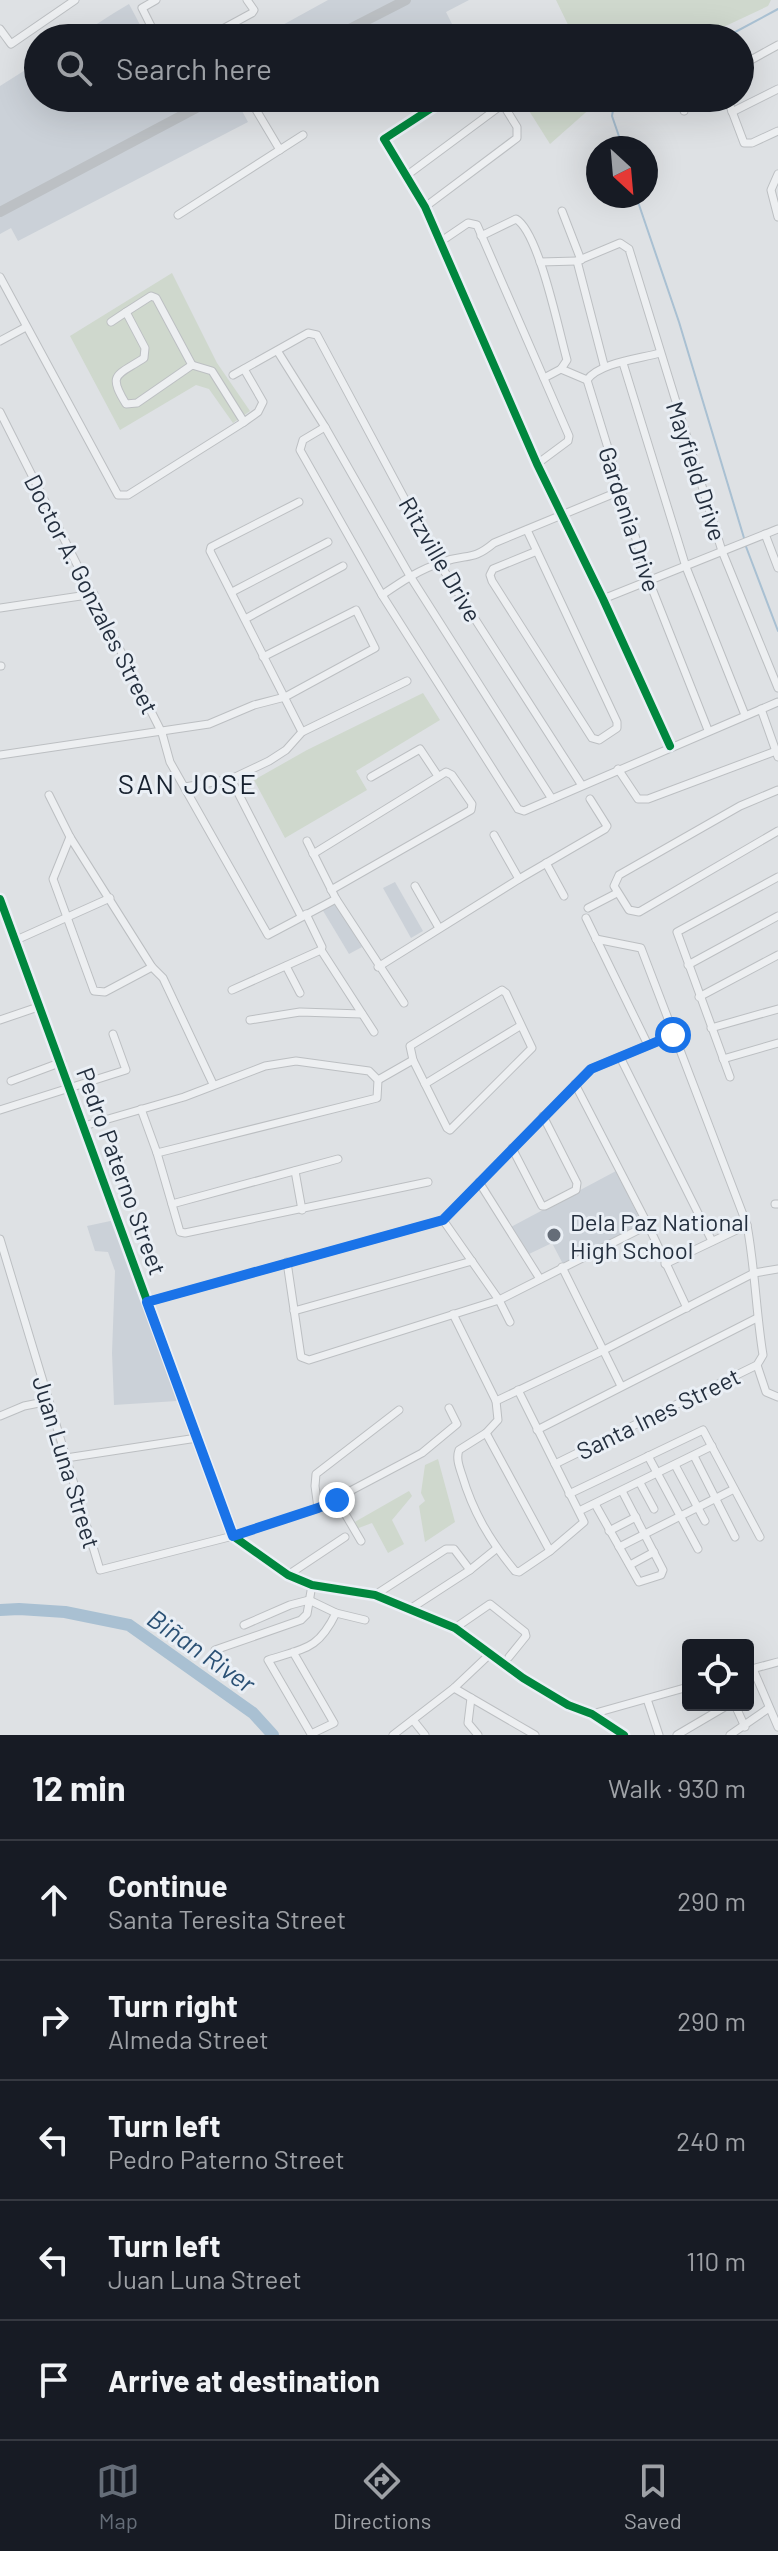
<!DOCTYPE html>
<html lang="en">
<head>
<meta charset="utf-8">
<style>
  body { margin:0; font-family:Barlow,sans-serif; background:#20242c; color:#f1f3f6 }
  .controls { position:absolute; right:24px; bottom:24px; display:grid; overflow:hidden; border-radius:8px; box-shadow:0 8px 32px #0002 }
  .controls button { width:72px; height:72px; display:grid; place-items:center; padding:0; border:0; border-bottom:2px solid #363941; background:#171b24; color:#f1f3f6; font:40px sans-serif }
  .compass { position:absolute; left:586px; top:136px; width:72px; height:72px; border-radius:50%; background:#171b24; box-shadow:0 8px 32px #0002; rotate:154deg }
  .stop { position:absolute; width:24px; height:24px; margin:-18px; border:6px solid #1a73e8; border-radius:50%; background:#fff }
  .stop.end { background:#1a73e8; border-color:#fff; box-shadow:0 2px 8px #0008 }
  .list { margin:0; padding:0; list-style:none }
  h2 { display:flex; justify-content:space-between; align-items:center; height:104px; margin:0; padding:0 32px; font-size:34px }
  h2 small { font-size:26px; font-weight:400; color:#9ea1a6 }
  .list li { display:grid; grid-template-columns:52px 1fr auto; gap:24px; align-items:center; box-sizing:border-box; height:120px; padding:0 32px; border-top:2px solid #363941 }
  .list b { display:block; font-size:30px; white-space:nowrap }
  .list p { margin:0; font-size:26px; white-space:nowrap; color:#9ea1a6 }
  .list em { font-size:26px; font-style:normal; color:#9ea1a6 }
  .icon { flex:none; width:44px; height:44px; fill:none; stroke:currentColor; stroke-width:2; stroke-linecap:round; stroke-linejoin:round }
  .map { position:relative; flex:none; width:778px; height:1735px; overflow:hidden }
  .search { position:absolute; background:#171b24; box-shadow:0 8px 32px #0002; left:24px; right:24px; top:24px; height:88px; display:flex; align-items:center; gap:20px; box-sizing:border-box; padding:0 28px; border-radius:44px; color:#9ea1a6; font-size:30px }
  .sheet { height:704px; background:#171b24 }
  nav { display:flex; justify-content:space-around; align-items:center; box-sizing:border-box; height:112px; border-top:2px solid #363941; background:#171b24; font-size:22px; color:#9ea1a6 }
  nav a { display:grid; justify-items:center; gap:4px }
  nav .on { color:#656d78 }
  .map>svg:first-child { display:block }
  .built { fill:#cbd1d8 }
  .green { fill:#cfd8cd }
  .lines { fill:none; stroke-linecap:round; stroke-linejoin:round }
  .stream { stroke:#a9c0d2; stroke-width:2 }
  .river { stroke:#a9c0d2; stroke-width:12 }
  .minor-casing { stroke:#bcbfc2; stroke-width:9 }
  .tertiary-casing { stroke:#bcbfc2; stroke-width:11 }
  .minor { stroke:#edeff1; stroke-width:7 }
  .tertiary { stroke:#edeff1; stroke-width:9 }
  .secondary { stroke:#bcc0c4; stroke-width:10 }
  .cycleway-casing { stroke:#eaeff5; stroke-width:13 }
  .cycleway { stroke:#00873e; stroke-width:8 }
  .route { stroke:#1a73e8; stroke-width:10 }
  .poi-dot { fill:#656d78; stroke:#eaeff5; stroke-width:3 }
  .labels { text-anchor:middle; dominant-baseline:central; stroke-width:6; stroke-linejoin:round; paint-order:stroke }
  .street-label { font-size:24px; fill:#242f3e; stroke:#eaeff5 }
  .poi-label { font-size:24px; fill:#242f3e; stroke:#eaeff5; text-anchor:start }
  .water-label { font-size:26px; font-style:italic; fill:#2b5175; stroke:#eaeff5 }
  .quarter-label { font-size:28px; letter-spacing:2px; fill:#16202e; stroke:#eaeff5 }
</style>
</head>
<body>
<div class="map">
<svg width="778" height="1735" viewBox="0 0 778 1735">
  <rect width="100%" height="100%" fill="#dee1e4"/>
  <g class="built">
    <polygon points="328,0 469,0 446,12 455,30 438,38 418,38 413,31 401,38 259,38"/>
    <polygon points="129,4 147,38 75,38 114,13"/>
    <polygon points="38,62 38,98 179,98 185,108 204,98 235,98 248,122 18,241 11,228 0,234 0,86"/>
    <polygon points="395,882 423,931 411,938 383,888"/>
    <polygon points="335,902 362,947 349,954 322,909"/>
    <polygon points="616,1171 643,1225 563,1264 552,1243 529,1254 509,1228"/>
    <polygon points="115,1220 130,1270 177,1401 114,1405 112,1353 115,1271 108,1252 95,1251 87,1226"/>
  </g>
  <g class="green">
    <polygon points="556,0 771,0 768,6 700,38 571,38 573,35"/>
    <polygon points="521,98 602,98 550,144"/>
    <polygon points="172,273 217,363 250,411 233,423 209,389 196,385 120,430 70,336"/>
    <polygon points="423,693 440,720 356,771 367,790 285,838 254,780 307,750"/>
    <polygon points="438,1459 455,1522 425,1542 419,1506 425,1501 421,1493 425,1465"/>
    <polygon points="409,1491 412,1496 392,1520 404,1544 388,1553 372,1523 356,1529 353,1523"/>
  </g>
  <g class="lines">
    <g class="stream">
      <polyline points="724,38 778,9"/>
      <polyline points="615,98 612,116 623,148"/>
      <polyline points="636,196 679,322 744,538"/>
      <polyline points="745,544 778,631"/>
    </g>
    <polyline class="river" points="0,1610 19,1609 65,1612 129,1625 253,1713 273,1735"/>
    <g class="minor-casing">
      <g id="minor">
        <polyline points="156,0 142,8 157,38"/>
        <polyline points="0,29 11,44 75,0"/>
        <polyline points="206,38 252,13 254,10 247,0"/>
        <polyline points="740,66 778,45"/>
        <polyline points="190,98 195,109"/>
        <polyline points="249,98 280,150"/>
        <polyline points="447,98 384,139 425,207 537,464 603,599 670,746"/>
        <polyline points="681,98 684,111"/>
        <polyline points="727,98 744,143 752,143 778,131"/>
        <polyline points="732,112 778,89"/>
        <polyline points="778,174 771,190 778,217"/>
        <polyline points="406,176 503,104"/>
        <polyline points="425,207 517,138 517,127 499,98"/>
        <polyline points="562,211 581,260"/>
        <polyline points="178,215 303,135"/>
        <path d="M481,236L516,219C539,232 559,332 567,360L561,369L544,378"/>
        <polyline points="440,242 468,223 477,225 569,436 568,441 537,464"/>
        <polyline points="540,262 577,261"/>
        <path d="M0,277L118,495H128L244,422L212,371L192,365L137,403L126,404C107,373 117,376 144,358L145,348L126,312L111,322"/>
        <polyline points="126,312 151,296 156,298 192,365"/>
        <polyline points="0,341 26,327"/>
        <polyline points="278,352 325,427 410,576 552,799"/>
        <path d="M660,353C638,359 599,363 587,380L649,581L708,730"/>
        <polyline points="623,363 686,567 745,715"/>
        <polyline points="604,365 577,261 620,243 629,249 722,551 778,688"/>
        <polyline points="561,369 587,380"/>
        <polyline points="233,375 308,333 317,335 439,563 581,784"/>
        <polyline points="0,412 162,733 170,762 268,935 336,899"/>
        <polyline points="244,422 258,412 263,402 244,369"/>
        <polyline points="325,427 303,440 300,450 382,595 518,809 524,811 778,702"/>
        <polyline points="299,502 211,547 210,551 302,732"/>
        <polyline points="527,530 617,722 617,728 599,740 592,738 492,581 490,575 493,569 537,551"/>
        <polyline points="765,534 778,568"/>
        <polyline points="232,592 328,542"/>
        <path d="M382,595C401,582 420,569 443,562C468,553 471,562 494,543L620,491"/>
        <polyline points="603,599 778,529"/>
        <polyline points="0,608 94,594"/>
        <polyline points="245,619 343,566"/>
        <polyline points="0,666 1,666"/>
        <polyline points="761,709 778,757"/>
        <polyline points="0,755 209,724 254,705 285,697 375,648 356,610 263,657"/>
        <polyline points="618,769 638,799 648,799 776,751"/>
        <polyline points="371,777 420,749 438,776"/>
        <polyline points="231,779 301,916"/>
        <polyline points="185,787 231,779 269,761 286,750 302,732 407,681"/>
        <polyline points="778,790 740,806 619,875 614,886 629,910 639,912 778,831"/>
        <polyline points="49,795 70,837 152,967 163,978 213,1084"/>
        <polyline points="494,835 519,879"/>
        <polyline points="70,837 53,879 94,991 105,992 152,967"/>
        <polyline points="307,841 336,899 404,1003"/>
        <polyline points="313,854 446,772 452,775 472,804 471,810 331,890"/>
        <polyline points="546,863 564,896"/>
        <polyline points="415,886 439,928"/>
        <polyline points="588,908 617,893"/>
        <polyline points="586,918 648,1045"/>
        <polyline points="14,941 110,898"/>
        <polyline points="321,950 374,1032"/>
        <polyline points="688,965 778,916"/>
        <polyline points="286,966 300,993"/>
        <polyline points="378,967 519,879 605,829 607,826 590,799"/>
        <polyline points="232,990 321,950 322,947 306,914"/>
        <polygon points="502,990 506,993 532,1048 450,1130 447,1128 413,1060 410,1046"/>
        <polyline points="699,997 778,955"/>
        <polyline points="0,1020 38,1007"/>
        <polyline points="250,1020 300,1012 362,1014"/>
        <polyline points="711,1028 778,1009"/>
        <polyline points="620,1057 712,1241"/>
        <polyline points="723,1059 778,1043"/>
        <polyline points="730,1077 677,932 778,877"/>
        <polyline points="378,1080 413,1060"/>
        <polyline points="11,1081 62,1062"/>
        <polyline points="425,1084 520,1026"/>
        <polyline points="575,1084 648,1225 687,1308"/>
        <polyline points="141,1109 157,1153 180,1232 185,1233 428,1182"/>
        <polyline points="0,1110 126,1070 113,1034"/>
        <polyline points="84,1126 184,1097 265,1066 296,1061 369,1071 378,1080 377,1098 157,1153"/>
        <polyline points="512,1148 542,1206 545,1206 576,1190 577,1183 543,1116"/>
        <polyline points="295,1171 302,1210"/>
        <polyline points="479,1182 540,1279"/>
        <polyline points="172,1204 338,1159"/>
        <polyline points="775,1204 778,1204"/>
        <polyline points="443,1220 591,1069 673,1035"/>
        <polyline points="443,1220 499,1300 510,1322"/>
        <polyline points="0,1239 100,1570 233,1536 318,1508 422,1453 457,1424 449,1408"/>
        <polyline points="287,1262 301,1357 309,1360 499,1300 648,1225"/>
        <polyline points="665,1264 747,1225"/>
        <polyline points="562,1267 621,1386"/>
        <polyline points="147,1302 443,1220"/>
        <polyline points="294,1311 472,1261"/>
        <path d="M453,1314L496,1401L498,1420L486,1433L459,1450C456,1458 459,1466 462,1475C473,1512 490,1541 515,1571L519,1572L550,1551L584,1522L518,1390"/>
        <polyline points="757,1365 766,1392 778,1397"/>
        <polyline points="496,1401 604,1350 754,1273 778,1269"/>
        <polyline points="0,1416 24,1406 49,1401"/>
        <polyline points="537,1430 757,1318"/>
        <polyline points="486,1433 550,1551"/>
        <polyline points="648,1456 698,1549"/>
        <polyline points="694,1456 735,1537"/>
        <polyline points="66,1458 197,1438"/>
        <path d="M555,1464L757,1365L763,1355C756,1312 755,1268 747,1225L641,948L596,939"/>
        <polyline points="675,1465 705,1521"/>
        <polyline points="640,1483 654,1509"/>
        <polyline points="569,1494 703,1430 760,1537"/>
        <polyline points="337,1500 361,1541"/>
        <polyline points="595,1504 639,1582 661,1575 663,1570 622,1491"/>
        <polyline points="318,1508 315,1486 316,1474 399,1410"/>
        <polyline points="579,1511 712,1446"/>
        <polyline points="609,1531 636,1517"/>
        <polyline points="619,1547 734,1489"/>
        <polyline points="630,1565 654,1552"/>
        <polyline points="288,1575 345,1537"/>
        <polyline points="375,1595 446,1549 454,1549 470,1570"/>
        <polyline points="410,1609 470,1570 496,1549"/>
        <polyline points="244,1625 290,1605 309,1600 336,1613 365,1620"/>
        <polyline points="455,1628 490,1604 525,1632 526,1636 509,1657"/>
        <polyline points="215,1650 301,1620 307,1614 312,1585"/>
        <path d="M293,1652L334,1723L311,1734L268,1660C305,1648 318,1650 336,1613"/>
        <polyline points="753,1669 778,1727"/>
        <polyline points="748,1670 778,1662"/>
        <polyline points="454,1688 535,1735"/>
        <polyline points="471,1698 468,1723 478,1735"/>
        <polyline points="647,1699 659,1735"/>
        <polyline points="735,1705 745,1727"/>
        <polyline points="592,1714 688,1687"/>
        <polyline points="413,1720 425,1735"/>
        <polyline points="393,1735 454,1688 491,1653"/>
        <polyline points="677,1735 728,1705"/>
        <polyline points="730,1735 769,1708"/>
      </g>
    </g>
    <g class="tertiary-casing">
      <polyline id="tertiary" points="0,899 233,1536 288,1575 312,1585 375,1595 455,1628 523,1678 568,1705 592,1714 624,1735"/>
    </g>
    <use href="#minor" class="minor"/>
    <use href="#tertiary" class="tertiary"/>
    <g class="secondary">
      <polyline points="332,38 406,0"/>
      <polyline points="0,212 215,98"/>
    </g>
    <g class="cycleway-casing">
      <g id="cycleway">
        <polyline points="447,98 384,139 425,207 537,464 603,599 670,746"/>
        <polyline points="0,899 233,1536 288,1575 312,1585 375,1595 455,1628 523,1678 568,1705 592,1714 624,1735"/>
      </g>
    </g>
    <use href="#cycleway" class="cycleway"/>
  </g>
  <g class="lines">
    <polyline class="route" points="337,1500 318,1508 233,1536 147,1302 443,1220 591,1069 673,1035"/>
  </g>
  <circle class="poi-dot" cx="554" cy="1235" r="8"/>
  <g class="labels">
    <g class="street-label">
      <text transform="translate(697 471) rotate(72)">Mayfield Drive</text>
      <text transform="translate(630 519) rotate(72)">Gardenia Drive</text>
      <text transform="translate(441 559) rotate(60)">Ritzville Drive</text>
      <text transform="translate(92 594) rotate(63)">Doctor A. Gonzales Street</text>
      <text transform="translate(122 1171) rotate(70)">Pedro Paterno Street</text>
      <text transform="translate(658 1413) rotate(-26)">Santa Ines Street</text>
      <text transform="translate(67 1462) rotate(73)">Juan Luna Street</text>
    </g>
    <g class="poi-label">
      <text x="570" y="1221">Dela Paz National<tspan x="570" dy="28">High School</tspan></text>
    </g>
    <g class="water-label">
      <text transform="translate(202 1650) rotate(35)">Biñan River</text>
    </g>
    <g class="quarter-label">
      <text x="188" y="783">SAN JOSE</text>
    </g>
  </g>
</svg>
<div class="controls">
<button><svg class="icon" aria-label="locate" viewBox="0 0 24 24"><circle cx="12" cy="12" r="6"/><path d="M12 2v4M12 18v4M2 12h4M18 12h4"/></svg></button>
</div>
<svg class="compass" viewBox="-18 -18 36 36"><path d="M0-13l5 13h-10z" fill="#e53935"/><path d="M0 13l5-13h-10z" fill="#9ea1a6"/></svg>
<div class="stop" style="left:673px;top:1035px"></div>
<div class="stop end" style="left:337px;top:1500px"></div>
<div class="search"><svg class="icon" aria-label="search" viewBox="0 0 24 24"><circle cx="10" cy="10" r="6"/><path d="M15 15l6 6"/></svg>Search here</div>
</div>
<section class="sheet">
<h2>12 min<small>Walk · 930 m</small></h2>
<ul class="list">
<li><svg class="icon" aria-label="ahead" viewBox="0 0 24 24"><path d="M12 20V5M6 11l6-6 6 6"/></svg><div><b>Continue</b><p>Santa Teresita Street</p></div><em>290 m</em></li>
<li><svg class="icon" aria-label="right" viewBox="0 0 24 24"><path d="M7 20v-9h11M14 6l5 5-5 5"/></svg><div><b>Turn right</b><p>Almeda Street</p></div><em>290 m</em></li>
<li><svg class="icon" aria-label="left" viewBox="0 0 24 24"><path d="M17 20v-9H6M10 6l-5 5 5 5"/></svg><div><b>Turn left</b><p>Pedro Paterno Street</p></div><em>240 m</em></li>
<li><svg class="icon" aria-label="left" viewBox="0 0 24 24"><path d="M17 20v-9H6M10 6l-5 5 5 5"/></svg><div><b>Turn left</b><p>Juan Luna Street</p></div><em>110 m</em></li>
<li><svg class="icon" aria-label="arrive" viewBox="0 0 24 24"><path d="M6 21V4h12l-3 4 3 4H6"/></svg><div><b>Arrive at destination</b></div></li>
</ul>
</section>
<nav>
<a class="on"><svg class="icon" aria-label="map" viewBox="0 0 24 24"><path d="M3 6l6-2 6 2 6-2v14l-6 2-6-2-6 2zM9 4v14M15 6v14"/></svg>Map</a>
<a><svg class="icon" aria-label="directions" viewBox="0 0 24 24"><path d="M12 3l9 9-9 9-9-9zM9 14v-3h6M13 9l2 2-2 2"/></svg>Directions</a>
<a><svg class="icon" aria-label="saved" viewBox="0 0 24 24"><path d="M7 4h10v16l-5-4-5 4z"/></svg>Saved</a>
</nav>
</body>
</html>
